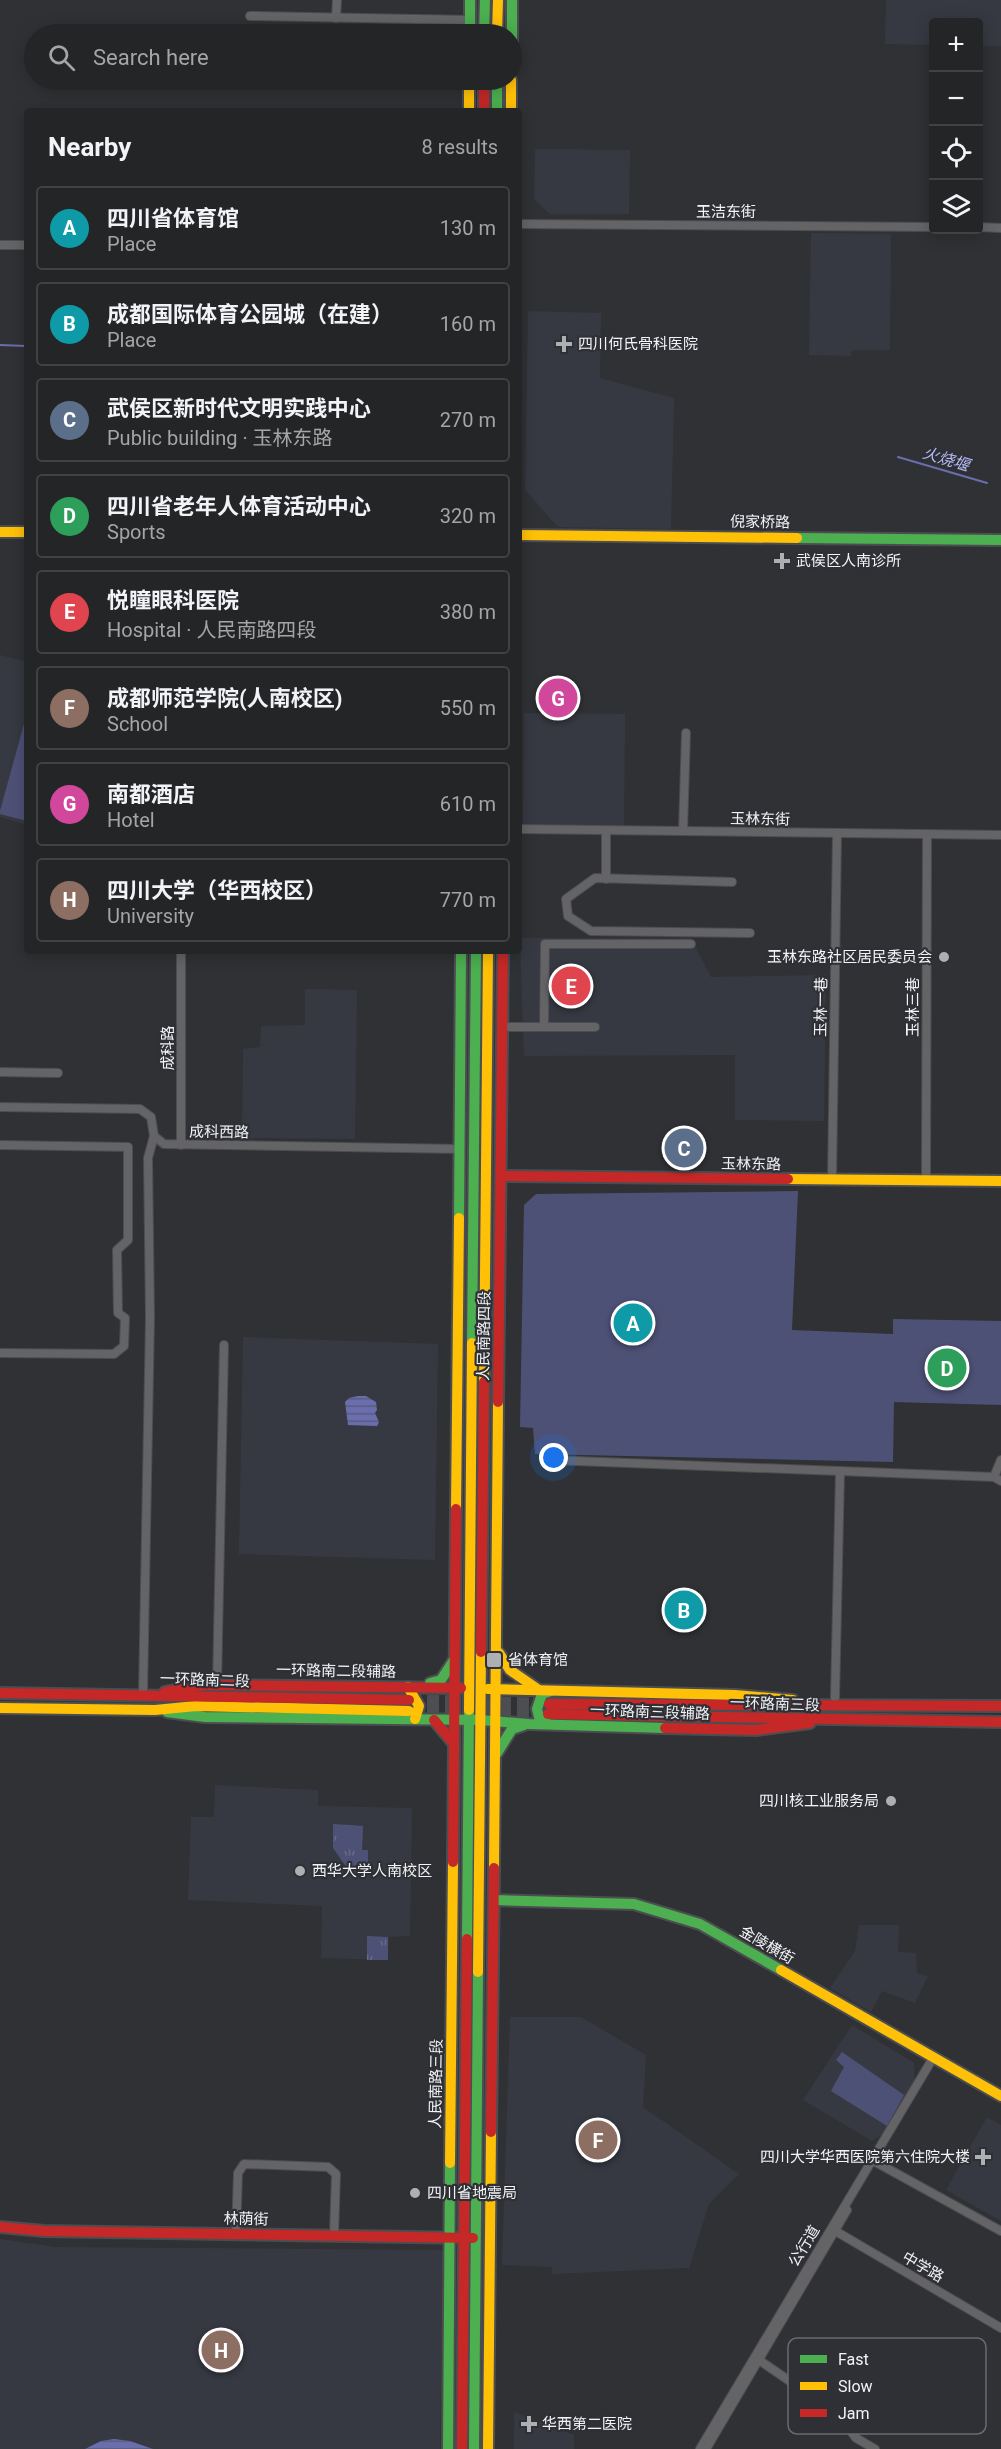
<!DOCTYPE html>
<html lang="en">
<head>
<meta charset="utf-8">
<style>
  body { margin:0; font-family:Roboto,"Noto Sans SC",sans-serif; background:#303133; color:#f1f3f6 }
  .controls { position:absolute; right:18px; top:18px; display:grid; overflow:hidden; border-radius:6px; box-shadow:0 3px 15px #0003 }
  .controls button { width:54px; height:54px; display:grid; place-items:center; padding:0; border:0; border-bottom:2px solid #414244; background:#242527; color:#f1f3f6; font:30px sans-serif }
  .you { position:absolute; left:554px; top:1458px; width:21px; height:21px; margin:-15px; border:4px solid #fff; border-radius:50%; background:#1a73e8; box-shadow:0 0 0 9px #1a73e833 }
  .badge { display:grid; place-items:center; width:39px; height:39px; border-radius:50%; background:#0b8043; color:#fff; font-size:20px; font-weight:700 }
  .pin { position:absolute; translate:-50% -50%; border:3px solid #fff; box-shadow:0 2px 6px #0006 }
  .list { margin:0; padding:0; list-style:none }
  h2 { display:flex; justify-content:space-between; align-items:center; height:78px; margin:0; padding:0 24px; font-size:26px }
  h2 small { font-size:20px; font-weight:400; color:#a3a5a7 }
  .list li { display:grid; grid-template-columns:39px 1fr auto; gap:18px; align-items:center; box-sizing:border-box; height:84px; margin:0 12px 12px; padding:0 12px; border:2px solid #414244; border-radius:6px }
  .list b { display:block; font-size:22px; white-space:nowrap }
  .list p { margin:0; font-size:20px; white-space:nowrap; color:#a3a5a7 }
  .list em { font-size:20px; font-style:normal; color:#a3a5a7 }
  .icon { flex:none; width:33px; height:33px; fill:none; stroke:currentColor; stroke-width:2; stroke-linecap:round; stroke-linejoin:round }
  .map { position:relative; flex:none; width:1001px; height:2449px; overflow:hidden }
  .search { position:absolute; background:#242527; box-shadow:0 3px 15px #0003; left:24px; top:24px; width:498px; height:66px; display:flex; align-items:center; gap:15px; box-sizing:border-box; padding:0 21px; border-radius:33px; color:#a3a5a7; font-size:22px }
  .panel { position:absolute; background:#242527; box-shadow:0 3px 15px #0003; left:24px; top:108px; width:498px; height:846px; border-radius:6px }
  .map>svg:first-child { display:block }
  .built { fill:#373942 }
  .park { fill:url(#park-tufts) }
  .garden { fill:#4e5176 }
  .water { fill:url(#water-rules) }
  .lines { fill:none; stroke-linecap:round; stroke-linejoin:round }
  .stream { stroke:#6a6eae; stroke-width:2 }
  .primary-tunnel { stroke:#4d4e51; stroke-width:12; stroke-dasharray:12 6; stroke-linecap:butt }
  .street-casing { stroke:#4c4d50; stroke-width:10 }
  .fast-casing { stroke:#4c4d50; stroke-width:14 }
  .slow-casing { stroke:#4c4d50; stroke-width:14 }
  .jam-casing { stroke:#4c4d50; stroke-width:14 }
  .street { stroke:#646467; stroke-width:8 }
  .fast { stroke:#4caf50; stroke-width:10 }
  .slow { stroke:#ffc107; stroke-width:10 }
  .jam { stroke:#c62828; stroke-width:10 }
  .poi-dot { fill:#aeafb2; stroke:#2f3035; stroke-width:2 }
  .labels { text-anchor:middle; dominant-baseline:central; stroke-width:4.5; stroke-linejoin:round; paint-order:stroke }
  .street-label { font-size:15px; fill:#f2f3f6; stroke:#2f3035 }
  .poi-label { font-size:15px; fill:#f2f3f6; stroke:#2f3035; text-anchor:start }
  .water-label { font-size:16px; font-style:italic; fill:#b7bcf6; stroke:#2f3035 }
  .key { fill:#2f3035; stroke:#6a6a6f; stroke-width:1.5 }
  .key-label { font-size:16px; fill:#f2f3f6 }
</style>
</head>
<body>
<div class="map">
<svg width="1001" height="2449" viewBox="0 0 1001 2449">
  <defs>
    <pattern id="park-tufts" width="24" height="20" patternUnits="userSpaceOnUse" patternTransform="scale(1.5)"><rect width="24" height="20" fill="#4e5176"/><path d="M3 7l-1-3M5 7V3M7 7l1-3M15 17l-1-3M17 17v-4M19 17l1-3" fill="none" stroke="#686a8a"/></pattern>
    <pattern id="water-rules" width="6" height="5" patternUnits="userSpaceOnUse" patternTransform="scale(1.5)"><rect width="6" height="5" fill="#6a6eae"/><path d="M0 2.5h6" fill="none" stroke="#5a5c7c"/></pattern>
  </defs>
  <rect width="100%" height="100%" fill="#303134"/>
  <g class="built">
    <polygon points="886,0 1001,0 1001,46 979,46 978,22 934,22 933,45 885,44"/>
    <polygon points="535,149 630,150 629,214 550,214 534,199"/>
    <polygon points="811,233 891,234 890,350 852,350 851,356 809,355"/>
    <polygon points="528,311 601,313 600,378 674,398 671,529 558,527 525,490"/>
    <polygon points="0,655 27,662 27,825 0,817"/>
    <polygon points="524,713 625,714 624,826 523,825"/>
    <polygon points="520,938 691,938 711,977 826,975 824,1121 735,1120 735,1055 524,1056"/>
    <polygon points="305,989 357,990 355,1139 242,1138 243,1049 260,1047 261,1026 305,1025"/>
    <polygon points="243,1337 438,1344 435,1560 239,1554"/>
    <polygon points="215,1785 318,1790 318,1806 412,1808 410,1936 389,1937 388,1960 321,1958 322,1906 188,1900 191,1817 214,1817"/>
    <polygon points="859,1925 899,1925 898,1952 916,1953 917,1973 928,1976 915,2003 882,1991 871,2012 830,1988 855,1951"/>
    <polygon points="510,2017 581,2017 646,2055 643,2107 739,2174 709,2204 689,2268 552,2274 552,2267 502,2265"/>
    <polygon points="852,2025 914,2063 915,2082 883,2134 872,2141 803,2100"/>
    <polygon points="987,2117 1001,2125 1001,2221 946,2190"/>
    <polygon points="0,2239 56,2247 443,2250 440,2449 0,2449"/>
    <polygon points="514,2412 574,2435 574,2449 514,2449"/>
  </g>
  <g class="park">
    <polygon points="333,1824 363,1826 362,1850 368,1850 368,1875 352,1875 333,1848"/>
    <polygon points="367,1936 388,1937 388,1960 367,1960"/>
  </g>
  <g class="garden">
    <polygon points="27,713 27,821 0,814 0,811"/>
    <polygon points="798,1191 792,1330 893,1334 893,1319 1001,1321 1001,1405 894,1402 893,1462 535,1454 533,1428 520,1427 524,1205 536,1194"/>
    <polygon points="842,2052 904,2095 887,2126 831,2091 844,2067 836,2060"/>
  </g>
  <g class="water">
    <polygon points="358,1396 366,1396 376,1402 377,1410 375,1413 379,1422 377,1426 348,1425 345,1402 349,1398"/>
    <polygon points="114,2439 130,2441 153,2449 85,2449 101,2441"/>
  </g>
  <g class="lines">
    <g class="stream">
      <polyline points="0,345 27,346"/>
      <polyline points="898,457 987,483"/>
    </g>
    <g class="primary-tunnel">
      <polyline points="409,1700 548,1704"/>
      <polyline points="409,1711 548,1714"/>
    </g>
    <g class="street-casing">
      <g id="street">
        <polyline points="250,16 470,20"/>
        <polyline points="336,18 337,0"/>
        <polyline points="519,224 934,227"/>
        <polyline points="978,227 1001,228"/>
        <polyline points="0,245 27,245"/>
        <polyline points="519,829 1001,835"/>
        <polyline points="606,830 606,879"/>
        <polyline points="683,831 686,733"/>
        <polyline points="732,882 595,878 566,899 568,916 591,931 750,933"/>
        <polyline points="502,1027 595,1027"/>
        <polyline points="544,1027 545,944 691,944"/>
        <polyline points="0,1072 58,1073"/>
        <polyline points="0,1107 140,1109 151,1117 154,1136 164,1144 460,1149"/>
        <polyline points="0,1145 128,1147 128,1240 117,1250 118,1313 125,1318 124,1346 114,1354 0,1353"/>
        <polyline points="181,1145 181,951"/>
        <polyline points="832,1180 837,834"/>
        <polyline points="926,1180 927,835"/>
        <polyline points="550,1460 994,1477 1001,1481"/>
        <polyline points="994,1477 1001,1460"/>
        <polyline points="217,1685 224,1345"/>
        <polyline points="143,1694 150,1318 148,1158 154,1136"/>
        <polyline points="835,1698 840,1473"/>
        <polyline points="872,2160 1001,2231"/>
        <polyline points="832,2229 1001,2328"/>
        <polyline points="236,2234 238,2173 244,2164 328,2167 336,2174 334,2235"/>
        <polyline points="756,2358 838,2414 856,2438 875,2449"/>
        <polyline points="700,2449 933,2058"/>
        <polyline points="706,2449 847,2210"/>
      </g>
    </g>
    <g class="fast-casing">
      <g id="fast">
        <polyline points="470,0 470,34"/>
        <polyline points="512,0 512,56"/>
        <polyline points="484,34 485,0"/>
        <polyline points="497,80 497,111"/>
        <polyline points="797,538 1001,540"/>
        <polyline points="459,1218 461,951"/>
        <polyline points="472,1343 476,951"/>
        <polyline points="430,1683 441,1680 454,1660"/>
        <polyline points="167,1712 205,1717 481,1720 529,1724 665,1728"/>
        <polyline points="548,1724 540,1721 537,1709 542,1694 551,1691"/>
        <polyline points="497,1753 512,1729 524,1725"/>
        <polyline points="494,1900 634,1904 700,1924 781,1970"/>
        <polyline points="467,1939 469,1710"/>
        <polyline points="448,2449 450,2163"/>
        <polyline points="474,2449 478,1972"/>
      </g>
    </g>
    <g class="slow-casing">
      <g id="slow">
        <polyline points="497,34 498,0"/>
        <polyline points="469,80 469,111"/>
        <polyline points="511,80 511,111"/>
        <polyline points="0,532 27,532"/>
        <polyline points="519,535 797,538"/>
        <polyline points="788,1179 1001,1181"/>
        <polyline points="484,1382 488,951"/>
        <polyline points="456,1509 459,1218"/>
        <polyline points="499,1653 510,1670 539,1690"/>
        <polyline points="408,1687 419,1706 415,1719"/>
        <polyline points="488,1689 735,1695 793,1700"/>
        <polyline points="0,1708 155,1710 196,1706 409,1711"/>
        <polyline points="469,1710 472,1343"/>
        <polyline points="494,1868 498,1402"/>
        <polyline points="781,1970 1001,2096"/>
        <polyline points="478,1972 481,1652"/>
        <polyline points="450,2163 453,1862"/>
        <polyline points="488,2449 491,2132"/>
      </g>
    </g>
    <g class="jam-casing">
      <g id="jam">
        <polyline points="484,80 484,111"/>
        <polyline points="501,1176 788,1179"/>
        <polyline points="498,1402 503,951"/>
        <polyline points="481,1652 484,1382"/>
        <polyline points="165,1692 205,1685 461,1688"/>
        <polyline points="0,1693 409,1700"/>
        <polyline points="549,1704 1001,1706"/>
        <polyline points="548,1714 1001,1722"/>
        <polyline points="434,1720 454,1744"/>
        <polyline points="665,1728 756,1730 810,1723"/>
        <polyline points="453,1862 456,1509"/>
        <polyline points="491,2132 494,1868"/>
        <polyline points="0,2227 44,2231 473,2238"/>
        <polyline points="462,2449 467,1939"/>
      </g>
    </g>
    <use href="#street" class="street"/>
    <use href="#fast" class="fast"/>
    <use href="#slow" class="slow"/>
    <use href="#jam" class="jam"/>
  </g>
  <g class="poi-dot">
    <path d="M561 335h6v6h6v6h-6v6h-6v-6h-6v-6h6z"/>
    <path d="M779 552h6v6h6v6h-6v6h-6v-6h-6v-6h6z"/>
    <circle cx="944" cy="957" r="6"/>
    <rect x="486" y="1652" width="16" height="16" rx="3"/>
    <circle cx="891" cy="1801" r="6"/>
    <circle cx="300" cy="1871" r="6"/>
    <path d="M980 2148h6v6h6v6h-6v6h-6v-6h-6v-6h6z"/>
    <circle cx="415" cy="2193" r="6"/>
    <path d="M526 2415h6v6h6v6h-6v6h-6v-6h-6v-6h6z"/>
  </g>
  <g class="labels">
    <g class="street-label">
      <text x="726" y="212">玉洁东街</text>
      <text transform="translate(760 522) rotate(1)">倪家桥路</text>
      <text transform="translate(760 819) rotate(1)">玉林东街</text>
      <text transform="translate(821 1007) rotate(-89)">玉林一巷</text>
      <text transform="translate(913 1007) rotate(-90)">玉林三巷</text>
      <text transform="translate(168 1048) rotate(-90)">成科路</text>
      <text transform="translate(219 1132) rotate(1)">成科西路</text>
      <text transform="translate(751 1164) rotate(1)">玉林东路</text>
      <text transform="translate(484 1336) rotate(-89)">人民南路四段</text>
      <text transform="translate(336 1671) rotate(1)">一环路南二段辅路</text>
      <text transform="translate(205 1680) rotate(2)">一环路南二段</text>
      <text transform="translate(775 1704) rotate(2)">一环路南三段</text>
      <text transform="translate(650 1712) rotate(2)">一环路南三段辅路</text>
      <text transform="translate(767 1945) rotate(30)">金陵横街</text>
      <text transform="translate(436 2084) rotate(-89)">人民南路三段</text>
      <text transform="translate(246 2219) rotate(1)">林荫街</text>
      <text transform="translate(804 2246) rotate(-59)">公行道</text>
      <text transform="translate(923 2267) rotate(30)">中学路</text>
    </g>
    <g class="poi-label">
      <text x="578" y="344">四川何氏骨科医院</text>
      <text x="796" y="561">武侯区人南诊所</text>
      <text x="932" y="957" text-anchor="end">玉林东路社区居民委员会</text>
      <text x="508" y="1660">省体育馆</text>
      <text x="879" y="1801" text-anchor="end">四川核工业服务局</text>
      <text x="312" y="1871">西华大学人南校区</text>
      <text x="970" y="2157" text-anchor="end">四川大学华西医院第六住院大楼</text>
      <text x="427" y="2193">四川省地震局</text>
      <text x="542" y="2424">华西第二医院</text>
    </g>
    <g class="water-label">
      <text transform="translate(946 459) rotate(17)">火烧堰</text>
    </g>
  </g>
  <rect x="788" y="2338" width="198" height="96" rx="9" class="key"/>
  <rect x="800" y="2355" width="27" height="8" fill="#4caf50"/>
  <rect x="800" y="2382" width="27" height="8" fill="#ffc107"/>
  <rect x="800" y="2409" width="27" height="8" fill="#c62828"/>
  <g class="key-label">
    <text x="838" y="2365">Fast</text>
    <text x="838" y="2392">Slow</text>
    <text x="838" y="2419">Jam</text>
  </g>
</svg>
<div class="controls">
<button>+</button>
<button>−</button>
<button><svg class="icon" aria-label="locate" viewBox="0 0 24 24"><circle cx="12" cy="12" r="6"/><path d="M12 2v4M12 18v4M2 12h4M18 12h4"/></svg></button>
<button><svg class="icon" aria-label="layers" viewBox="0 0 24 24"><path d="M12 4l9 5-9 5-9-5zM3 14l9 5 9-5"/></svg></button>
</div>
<div class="you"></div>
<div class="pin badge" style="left:633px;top:1323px;background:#0f9aa8">A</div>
<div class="pin badge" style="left:684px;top:1610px;background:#0f9aa8">B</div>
<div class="pin badge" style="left:684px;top:1148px;background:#5c6f8a">C</div>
<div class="pin badge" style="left:947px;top:1368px;background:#2e9e5b">D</div>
<div class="pin badge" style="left:571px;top:986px;background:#e0444e">E</div>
<div class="pin badge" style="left:598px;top:2140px;background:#8d6e63">F</div>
<div class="pin badge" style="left:558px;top:698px;background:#d1479c">G</div>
<div class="pin badge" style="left:221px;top:2350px;background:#8d6e63">H</div>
<div class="search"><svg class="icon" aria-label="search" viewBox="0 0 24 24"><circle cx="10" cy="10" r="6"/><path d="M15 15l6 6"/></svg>Search here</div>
<section class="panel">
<h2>Nearby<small>8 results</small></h2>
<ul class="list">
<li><span class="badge" style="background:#0f9aa8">A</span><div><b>四川省体育馆</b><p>Place</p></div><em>130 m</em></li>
<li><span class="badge" style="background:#0f9aa8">B</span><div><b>成都国际体育公园城（在建）</b><p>Place</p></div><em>160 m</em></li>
<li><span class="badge" style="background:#5c6f8a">C</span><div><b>武侯区新时代文明实践中心</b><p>Public building · 玉林东路</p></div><em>270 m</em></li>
<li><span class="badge" style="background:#2e9e5b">D</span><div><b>四川省老年人体育活动中心</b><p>Sports</p></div><em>320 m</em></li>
<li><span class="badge" style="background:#e0444e">E</span><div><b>悦瞳眼科医院</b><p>Hospital · 人民南路四段</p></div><em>380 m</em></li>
<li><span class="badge" style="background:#8d6e63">F</span><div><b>成都师范学院(人南校区)</b><p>School</p></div><em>550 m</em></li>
<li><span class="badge" style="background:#d1479c">G</span><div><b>南都酒店</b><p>Hotel</p></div><em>610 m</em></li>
<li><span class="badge" style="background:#8d6e63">H</span><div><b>四川大学（华西校区）</b><p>University</p></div><em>770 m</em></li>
</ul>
</section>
</div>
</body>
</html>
